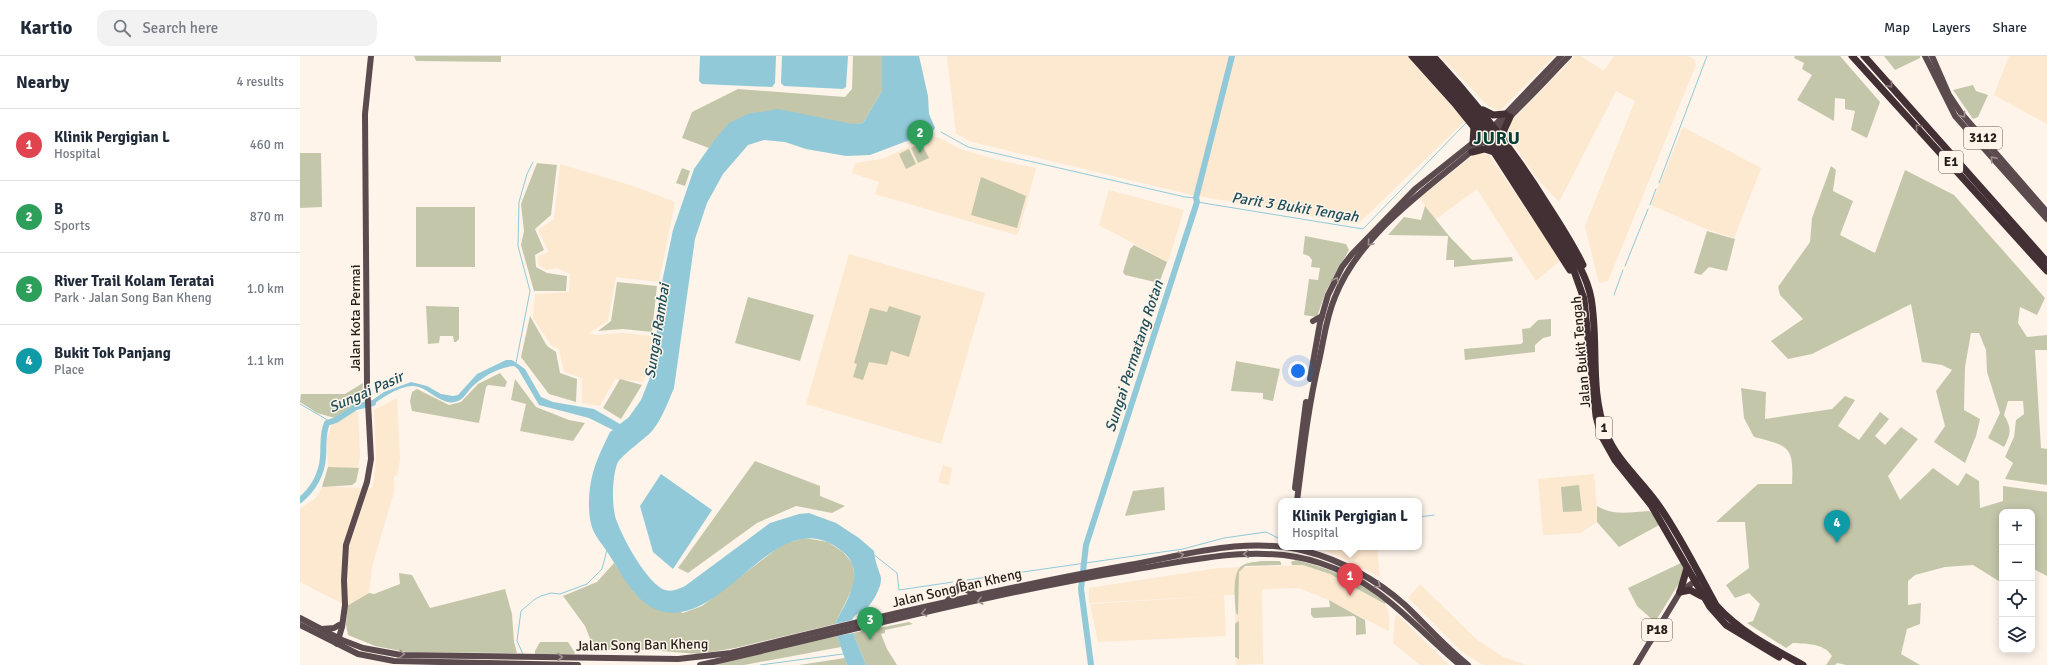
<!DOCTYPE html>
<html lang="en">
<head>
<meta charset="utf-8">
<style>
  body { margin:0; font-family:Signika,sans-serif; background:#f2f2f3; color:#1f2937 }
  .controls { position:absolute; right:12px; bottom:12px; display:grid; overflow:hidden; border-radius:8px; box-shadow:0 2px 10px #0003 }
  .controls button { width:36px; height:36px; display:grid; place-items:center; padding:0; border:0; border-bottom:1px solid #e0e1e3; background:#fff; color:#1f2937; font:20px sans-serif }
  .you { position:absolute; left:998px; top:315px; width:14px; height:14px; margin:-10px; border:3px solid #fff; border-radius:50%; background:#1a73e8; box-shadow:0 0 0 6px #1a73e833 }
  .badge { display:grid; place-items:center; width:26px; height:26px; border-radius:50%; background:#387a6b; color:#fff; font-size:13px; font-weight:700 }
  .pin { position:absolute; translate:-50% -33px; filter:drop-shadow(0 1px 2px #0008) }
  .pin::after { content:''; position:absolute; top:21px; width:14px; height:12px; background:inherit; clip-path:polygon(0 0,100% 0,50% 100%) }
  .popup { position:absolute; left:978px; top:442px; width:144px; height:52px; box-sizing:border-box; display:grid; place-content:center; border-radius:8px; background:#fff; filter:drop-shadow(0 1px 3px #0005); font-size:13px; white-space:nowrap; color:#747a83 }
  .popup b { font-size:15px; color:#1f2937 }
  .popup::after { content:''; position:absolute; left:50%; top:100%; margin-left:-8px; border:8px solid transparent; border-top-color:#fff }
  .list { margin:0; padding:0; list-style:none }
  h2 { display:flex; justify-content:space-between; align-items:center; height:52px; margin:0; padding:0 16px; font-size:17px }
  h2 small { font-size:13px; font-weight:400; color:#747a83 }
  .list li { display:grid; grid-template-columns:26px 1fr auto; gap:12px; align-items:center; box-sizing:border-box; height:72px; padding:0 16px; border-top:1px solid #e0e1e3 }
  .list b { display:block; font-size:15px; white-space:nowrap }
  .list p { margin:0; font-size:13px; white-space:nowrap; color:#747a83 }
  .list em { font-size:13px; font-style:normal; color:#747a83 }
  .icon { flex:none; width:22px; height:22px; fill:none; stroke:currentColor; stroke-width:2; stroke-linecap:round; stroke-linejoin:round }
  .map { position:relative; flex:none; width:1747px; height:609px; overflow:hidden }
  header { display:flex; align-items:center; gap:24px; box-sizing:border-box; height:56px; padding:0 20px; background:#fff; border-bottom:1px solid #e0e1e3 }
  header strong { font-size:19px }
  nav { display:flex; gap:22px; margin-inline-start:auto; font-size:14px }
  .search { width:280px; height:36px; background:#f2f2f3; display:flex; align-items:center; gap:10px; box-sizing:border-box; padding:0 14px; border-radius:12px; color:#747a83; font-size:15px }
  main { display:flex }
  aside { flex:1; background:#fff }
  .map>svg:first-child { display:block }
  .built { fill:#fde8d0 }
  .green { fill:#c4c6aa }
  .water { fill:#91c9d8 }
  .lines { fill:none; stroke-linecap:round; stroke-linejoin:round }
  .stream { stroke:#91c9d8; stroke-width:1 }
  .river { stroke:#91c9d8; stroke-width:6 }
  .major { stroke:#5b4a4e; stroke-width:6 }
  .highway { stroke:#433035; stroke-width:7 }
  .highway-bridge { stroke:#433035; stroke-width:7 }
  .oneway { stroke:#847574 }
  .oneway2 { stroke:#9c8e8c }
  .labels { text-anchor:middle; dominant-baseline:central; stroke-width:3; stroke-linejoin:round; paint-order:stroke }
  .shield { fill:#fef4ea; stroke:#655e57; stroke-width:1 }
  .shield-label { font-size:13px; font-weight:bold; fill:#241e18 }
  .street-label { font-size:14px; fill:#241e18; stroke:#fef4ea }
  .water-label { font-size:15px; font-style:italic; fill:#1e4f5a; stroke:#fef4ea }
  .district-label { font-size:18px; font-weight:bold; letter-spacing:1px; fill:#044036; stroke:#fef4ea }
</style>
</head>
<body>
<header>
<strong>Kartio</strong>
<div class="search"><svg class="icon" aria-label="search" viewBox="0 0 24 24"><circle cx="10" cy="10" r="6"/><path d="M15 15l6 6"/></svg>Search here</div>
<nav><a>Map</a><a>Layers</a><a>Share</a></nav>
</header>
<main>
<aside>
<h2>Nearby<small>4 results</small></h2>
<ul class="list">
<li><span class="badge" style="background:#e0444e">1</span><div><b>Klinik Pergigian L</b><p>Hospital</p></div><em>460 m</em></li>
<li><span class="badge" style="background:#2e9e5b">2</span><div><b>B</b><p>Sports</p></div><em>870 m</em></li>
<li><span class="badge" style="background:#2e9e5b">3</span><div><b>River Trail Kolam Teratai</b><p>Park · Jalan Song Ban Kheng</p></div><em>1.0 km</em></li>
<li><span class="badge" style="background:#0f9aa8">4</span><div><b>Bukit Tok Panjang</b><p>Place</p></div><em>1.1 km</em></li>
</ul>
</aside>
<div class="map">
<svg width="1747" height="609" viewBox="0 0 1747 609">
  <rect width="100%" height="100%" fill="#fef4ea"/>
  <g class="built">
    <polygon points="647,0 1107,0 1165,65 1058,168 892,139 672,86 656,78"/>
    <polygon points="1140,0 1254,0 1200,55 1188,50"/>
    <polygon points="1275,0 1281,0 1304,15 1314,0 1387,0 1394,3 1396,9 1308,225 1299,227 1285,170 1335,45 1316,35 1259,146 1235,120 1207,79 1209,68"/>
    <polygon points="1709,0 1747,0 1747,68 1694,39"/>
    <polygon points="1383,71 1461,112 1434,182 1406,173 1351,149"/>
    <polygon points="630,81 638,81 660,93 697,104 736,112 719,175 716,179 575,138 579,126 552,117 555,107 582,103"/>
    <polygon points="1178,96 1189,99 1261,204 1236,225 1177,133 1136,163 1119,142"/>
    <polygon points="260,108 333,130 375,146 359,226 316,221 308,265 289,277 296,279 322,277 352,280 349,310 343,326 315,323 300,350 282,347 282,322 264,316 259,293 252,290 233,262 235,238 269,236 270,218 257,212 246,214 238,209 238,200 249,196 238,174 254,163"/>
    <polygon points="809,134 884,154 868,206 799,169"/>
    <polygon points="549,198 685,237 641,388 506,348"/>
    <polygon points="97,342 100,404 97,420 94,420 94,436 72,511 69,537 47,550 0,526 0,453 16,442 22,431 28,411 27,382 32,368 55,354 58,357 60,399 56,426 52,429 32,431 72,432 74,423 76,399 74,354"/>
    <polygon points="643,409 652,412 649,429 638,426"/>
    <polygon points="1294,418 1298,465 1281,477 1243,479 1238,423"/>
    <polygon points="1016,491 1077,491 1080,521 1044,503"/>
    <polygon points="1003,509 1030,518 1086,549 1089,559 1089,574 1088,575 1031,545 999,532 962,533 963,608 936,609 935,539 924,539 926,580 798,586 790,548 918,540 789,547 789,532 918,512"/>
    <polygon points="1120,528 1176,583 1203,601 1227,609 1183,609 1161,595 1108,542"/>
    <polygon points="1097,558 1101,562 1149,609 1120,609 1093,587 1095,561"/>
  </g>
  <g class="green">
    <polygon points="114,0 201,0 201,6 116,5"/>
    <polygon points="553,0 582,0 582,35 563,67 413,86 409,92 382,82 392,56 438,33 545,41 552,33"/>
    <polygon points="1495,0 1540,0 1580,46 1567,82 1551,74 1555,55 1545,53 1545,43 1535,42 1534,65 1497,44 1512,19 1502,13 1504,7 1494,2"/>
    <polygon points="1584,0 1620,0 1620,2 1595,14"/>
    <polygon points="1673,29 1676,35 1688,39 1678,61 1673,63 1653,34"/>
    <polygon points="621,87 629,102 618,107 611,92"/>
    <polygon points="609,93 616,108 606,113 599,98"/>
    <polygon points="0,97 21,97 22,151 0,152"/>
    <polygon points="237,107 257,109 251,159 235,173 244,194 235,199 236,211 247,217 267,220 266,235 234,235 221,189 224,175 221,148"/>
    <path d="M1531,110L1536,114L1533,135L1553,145L1540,179L1575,197L1605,114L1654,139L1745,242L1737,259L1720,251L1718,267L1727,281L1747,279V294H1735L1741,392L1747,393V429L1705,423L1713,407L1705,401L1714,381L1716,364L1724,358L1723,345H1708L1704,359C1712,372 1711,378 1704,391L1688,382L1700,357L1687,316L1686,294L1679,277H1671L1665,311L1664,354L1680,363L1676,380L1665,407L1634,386L1645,370L1636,335L1652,314L1642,309L1622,306L1611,248L1512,298L1488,303L1471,285L1503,263L1480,239L1478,231L1510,186L1512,162Z"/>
    <polygon points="382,112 390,115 385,130 376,127"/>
    <polygon points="681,121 726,140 717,172 671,159"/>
    <polygon points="1125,150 1149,180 1172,204 1212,201 1213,205 1154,211 1154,204 1146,204 1148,180 1088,179 1104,161 1121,164"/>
    <rect x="116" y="151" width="59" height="60"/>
    <polygon points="1407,175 1435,183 1427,215 1409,211 1401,219 1394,217"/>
    <polygon points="1005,180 1046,188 1049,194 1026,235 1017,261 1004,259 1009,223 1018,224 1020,212 1011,211 1012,204 1009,200 1003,198"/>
    <polygon points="834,189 867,206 859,227 825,219 823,216 830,193"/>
    <polygon points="317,226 357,230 352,276 323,273 298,275 311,265"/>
    <polygon points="448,241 514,259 500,305 435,287"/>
    <polygon points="126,250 159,251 159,283 156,286 154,286 153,280 140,280 139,287 128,288"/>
    <polygon points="589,250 621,260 609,301 591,295 587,309 569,306 563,324 553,321 557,308 554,307 570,252 587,256"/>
    <polygon points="230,260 247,290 256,296 260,317 277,323 276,346 249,338 221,301"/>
    <polygon points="1251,263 1251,280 1243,282 1235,289 1235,296 1165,304 1164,293 1221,288 1223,286 1222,273 1230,272 1238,264"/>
    <polygon points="936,305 980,313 973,345 963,343 963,337 931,335"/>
    <polygon points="200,317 207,326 205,331 188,329 186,331 179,367 112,355 110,345 112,336 117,333 149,349 161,346 178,328"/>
    <polygon points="215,323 236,351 269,364 285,367 273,385 220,375 226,348 211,344"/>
    <polygon points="320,323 342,329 321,363 303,352"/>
    <polygon points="63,327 62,343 35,362 17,357 0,346 1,338 45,338"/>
    <path d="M1441,332L1466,336L1465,363L1532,353L1545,340L1555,344L1538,370L1559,384L1580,356L1589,363L1575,380L1585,389L1601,371L1618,383L1588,420L1600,444L1633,412L1658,430L1666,417L1679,425L1680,452L1703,445V430L1747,436V520L1732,512V456H1702V527L1673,509L1645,511L1615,519L1608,525V549L1621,547L1620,568L1607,573L1601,598L1620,609H1546L1537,607L1535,609H1526L1532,600C1524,587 1507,588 1493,587L1486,592L1447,567L1453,565L1460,548L1449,537L1435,542L1426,529L1449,512L1445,466H1416L1458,428H1492C1494,390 1489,390 1454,381L1444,362Z"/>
    <polygon points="455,405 520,430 520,440 545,450 532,457 496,450 457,467 388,517 378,512"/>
    <polygon points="28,411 59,412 56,426 52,429 22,431"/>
    <polygon points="1279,429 1282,455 1263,456 1261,431"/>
    <polygon points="864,431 865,454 825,460 833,435"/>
    <path d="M1297,450C1313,460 1331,456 1349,455L1357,461L1361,468L1319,491L1297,466Z"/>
    <polygon points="505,482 528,486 543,496 553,508 555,527 535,568 435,592 399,598 349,594 308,594 291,585 285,570 263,540 297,526 314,507 335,537 383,557 402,550 483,488"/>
    <path d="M996,504C1030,512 1059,525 1086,546L1085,548L1030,518L1003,509H992L991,506Z"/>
    <path d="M962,505H980L981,507V509L945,510L939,516L938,559L936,557C935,546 931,515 943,509C948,506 956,506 962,505Z"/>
    <polygon points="1381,507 1384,513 1381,524 1355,566 1337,550 1328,532"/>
    <polygon points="99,517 112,519 130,552 205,533 212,558 214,586 217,597 106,596 75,590 48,579 46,569 47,550 69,537 74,538 100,528"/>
    <polygon points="1029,544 1065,564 1066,578 1056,579 1056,562 1054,560 1014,562 1011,559 1011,552 1030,551"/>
    <polygon points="938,565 939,566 939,603 935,601 935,568"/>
    <polygon points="609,566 613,568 585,574 585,577 581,578 587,593 597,609 566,609 553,577"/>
    <polygon points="537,580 541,591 444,609 412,609"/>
    <polygon points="240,586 268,586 275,597 274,598 235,599 235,595"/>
    <polygon points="545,602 547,609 499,609"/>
  </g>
  <g class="water">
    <polygon points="400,0 476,0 475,27 472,31 402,28 399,25"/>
    <polygon points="482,0 548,0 546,31 543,33 484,30 481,27"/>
    <path d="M582,0H619L628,40L629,58L635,72L631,78L623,79L570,99L546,100L506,93L485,86L464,84L448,89L423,118L407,147L395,183L374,332C368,346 362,363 352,375C345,383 320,400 317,408C312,423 312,445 315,460C320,478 347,528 365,534C373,536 378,533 385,530L470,467L499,458L509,457L536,467L559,482L574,495C575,507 579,513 581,522C582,530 573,546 568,551C563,557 557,555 552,564L535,568C546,545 568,516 542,495C478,443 429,567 365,556C336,551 321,516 306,494C302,488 296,481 293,474C290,467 289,457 289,450C289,419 297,403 310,376L313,374L289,362L239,349L218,313L214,310C198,311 182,321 171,332C167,336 164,343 158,345C142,352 128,330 113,330C99,330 82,342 71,350V345L84,336L111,326L127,330L141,338L153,340L158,339L177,318L206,304H212L225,313L241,341L253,346L294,353L320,368L329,361L341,344L353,314L361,231L373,174L394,113L413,86L429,67L448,58L478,53L552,68L563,67L582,35Z"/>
    <polygon points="361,418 412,454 373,513 353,496 340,450"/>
    <polygon points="553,577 566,609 547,609 537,580"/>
  </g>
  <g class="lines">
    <g class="stream">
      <polyline points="641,76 668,91 885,141 896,142"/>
      <polyline points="1359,127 1407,0"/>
      <polyline points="897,146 1063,173 1166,67"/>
      <polyline points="1350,149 1356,133"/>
      <polyline points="1325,210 1348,153"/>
      <polyline points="1314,239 1323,214"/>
      <polyline points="216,307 230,235 218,190 219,146 227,118 233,106"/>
      <polyline points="0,348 31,366"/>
      <polyline points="1119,461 1134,459"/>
      <polyline points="573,498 597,517 599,534 653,526"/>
      <polyline points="667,524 883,493 924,482 966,476 978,482"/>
      <polyline points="223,598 217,585 221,555 235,543 241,540 251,537 260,538 287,528 302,513 307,494"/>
      <polyline points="460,609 543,598"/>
    </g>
    <g class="river">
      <path d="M0,444C13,434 22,418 23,401C24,389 22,378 27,367L36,364L56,351L73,347"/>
      <polyline points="791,609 781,533 786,489 897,146 896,142 932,0"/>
    </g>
    <g class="major">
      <polyline points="1625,0 1655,60 1747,163"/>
      <polyline points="1632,0 1649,39 1661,57 1747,156"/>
      <polyline points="1013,265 1022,260"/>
      <polyline points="1010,323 1020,267 1028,239 1042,211 1052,198 1115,133 1194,70 1261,0"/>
      <polyline points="995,432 1006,346"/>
      <path d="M997,445C1003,398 1008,351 1019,305C1024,283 1026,262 1035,241C1061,174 1134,129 1186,83C1215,58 1242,28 1269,0"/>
      <polyline points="660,526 667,534 677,539"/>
      <polyline points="648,544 656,536 660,526"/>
      <path d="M0,562L42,584L63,592L101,599L378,603L431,597C563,564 695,533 829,509C886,499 947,480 1005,495C1041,504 1077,524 1105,549C1126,569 1145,591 1168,609"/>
      <polyline points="0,569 58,598 94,605 278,609"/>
      <polyline points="22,573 34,572 39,569"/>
      <polyline points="37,588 42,571 45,549 44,524 46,489 67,426 71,403 67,328 65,58 71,0"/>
      <path d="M400,609C544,577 686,538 832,514C892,504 960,487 1020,507C1082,527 1113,570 1160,609"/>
      <polyline points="1336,609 1380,536 1398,523"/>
    </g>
    <g class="highway">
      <polyline points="1112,0 1156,49 1194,96 1270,214"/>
      <path d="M1133,0C1176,46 1214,95 1247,148C1260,168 1273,188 1283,209"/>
      <polyline points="1552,0 1747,215"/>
      <polyline points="1564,0 1747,206"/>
      <polyline points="1183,54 1193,59 1205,58"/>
      <polyline points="1204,84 1204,74 1210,61"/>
      <polyline points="1173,87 1174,71"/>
      <polyline points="1172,96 1184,93 1194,96"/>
      <path d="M1254,169C1268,192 1286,215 1291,242C1299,286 1289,334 1306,377C1317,405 1340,423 1357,447C1380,479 1397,515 1416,549C1440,576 1472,592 1503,609"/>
      <polyline points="1250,172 1273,212 1284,243 1296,360 1301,379 1315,404 1351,449 1410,551 1426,569 1479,601"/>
      <polyline points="1380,536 1387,512"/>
      <polyline points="1380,536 1390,534 1401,540"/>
    </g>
    <g class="highway-bridge">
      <path d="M1119,0C1169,53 1211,111 1250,172"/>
      <path d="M1126,0C1175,52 1217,109 1254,169"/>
    </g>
  </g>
  <defs><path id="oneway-chevron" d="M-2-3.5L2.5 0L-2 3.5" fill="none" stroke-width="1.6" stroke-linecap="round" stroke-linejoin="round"/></defs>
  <g class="oneway">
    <use href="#oneway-chevron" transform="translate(1590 29) rotate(49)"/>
    <use href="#oneway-chevron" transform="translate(1618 71) rotate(-133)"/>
  </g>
  <g class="oneway2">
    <use href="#oneway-chevron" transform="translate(1663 59) rotate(51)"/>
    <use href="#oneway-chevron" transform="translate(1693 103) rotate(-132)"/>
    <use href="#oneway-chevron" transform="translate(1070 187) rotate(133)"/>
    <use href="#oneway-chevron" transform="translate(1036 224) rotate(-63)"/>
    <use href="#oneway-chevron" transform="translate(946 498) rotate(179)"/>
    <use href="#oneway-chevron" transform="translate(881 499) rotate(-10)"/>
    <use href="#oneway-chevron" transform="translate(1078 529) rotate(35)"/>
    <use href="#oneway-chevron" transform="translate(680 545) rotate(166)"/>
    <use href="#oneway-chevron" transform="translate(624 557) rotate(167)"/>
    <use href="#oneway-chevron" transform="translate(102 598) rotate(3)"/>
    <use href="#oneway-chevron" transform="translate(260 601)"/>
  </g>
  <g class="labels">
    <g class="shield">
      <rect x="1664" y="71" width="38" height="22" rx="3"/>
      <rect x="1639" y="95" width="24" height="22" rx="3"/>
      <rect x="1296" y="361" width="16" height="22" rx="3"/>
      <rect x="1342" y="563" width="30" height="22" rx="3"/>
    </g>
    <g class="shield-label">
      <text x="1683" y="82">3112</text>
      <text x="1651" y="106">E1</text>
      <text x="1304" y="372">1</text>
      <text x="1357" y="574">P18</text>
    </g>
    <g class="street-label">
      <text transform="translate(55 262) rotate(-90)">Jalan Kota Permai</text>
      <text transform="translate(1281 296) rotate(-95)">Jalan Bukit Tengah</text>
      <text transform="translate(657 532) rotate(-13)">Jalan Song Ban Kheng</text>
      <text transform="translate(342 589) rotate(-1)">Jalan Song Ban Kheng</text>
    </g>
    <g class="water-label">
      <text transform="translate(995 151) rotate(9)">Parit 3 Bukit Tengah</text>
      <text transform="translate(357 275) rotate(-81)">Sungai Rambai</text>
      <text transform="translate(834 300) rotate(-72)">Sungai Permatang Rotan</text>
      <text transform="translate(66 336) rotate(-24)">Sungai Pasir</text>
    </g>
    <g class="district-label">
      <text x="1197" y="82">JURU</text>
    </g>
  </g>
</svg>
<div class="controls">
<button>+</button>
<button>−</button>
<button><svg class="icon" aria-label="locate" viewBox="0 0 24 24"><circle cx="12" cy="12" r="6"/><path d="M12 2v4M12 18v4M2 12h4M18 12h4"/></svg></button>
<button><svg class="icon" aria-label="layers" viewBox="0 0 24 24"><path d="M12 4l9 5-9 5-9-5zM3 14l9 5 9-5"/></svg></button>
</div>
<div class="you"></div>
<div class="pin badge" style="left:1050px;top:540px;background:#e0444e">1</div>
<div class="popup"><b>Klinik Pergigian L</b>Hospital</div>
<div class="pin badge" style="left:620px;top:97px;background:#2e9e5b">2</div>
<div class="pin badge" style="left:570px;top:584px;background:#2e9e5b">3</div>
<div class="pin badge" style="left:1537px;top:487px;background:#0f9aa8">4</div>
</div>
</main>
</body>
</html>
